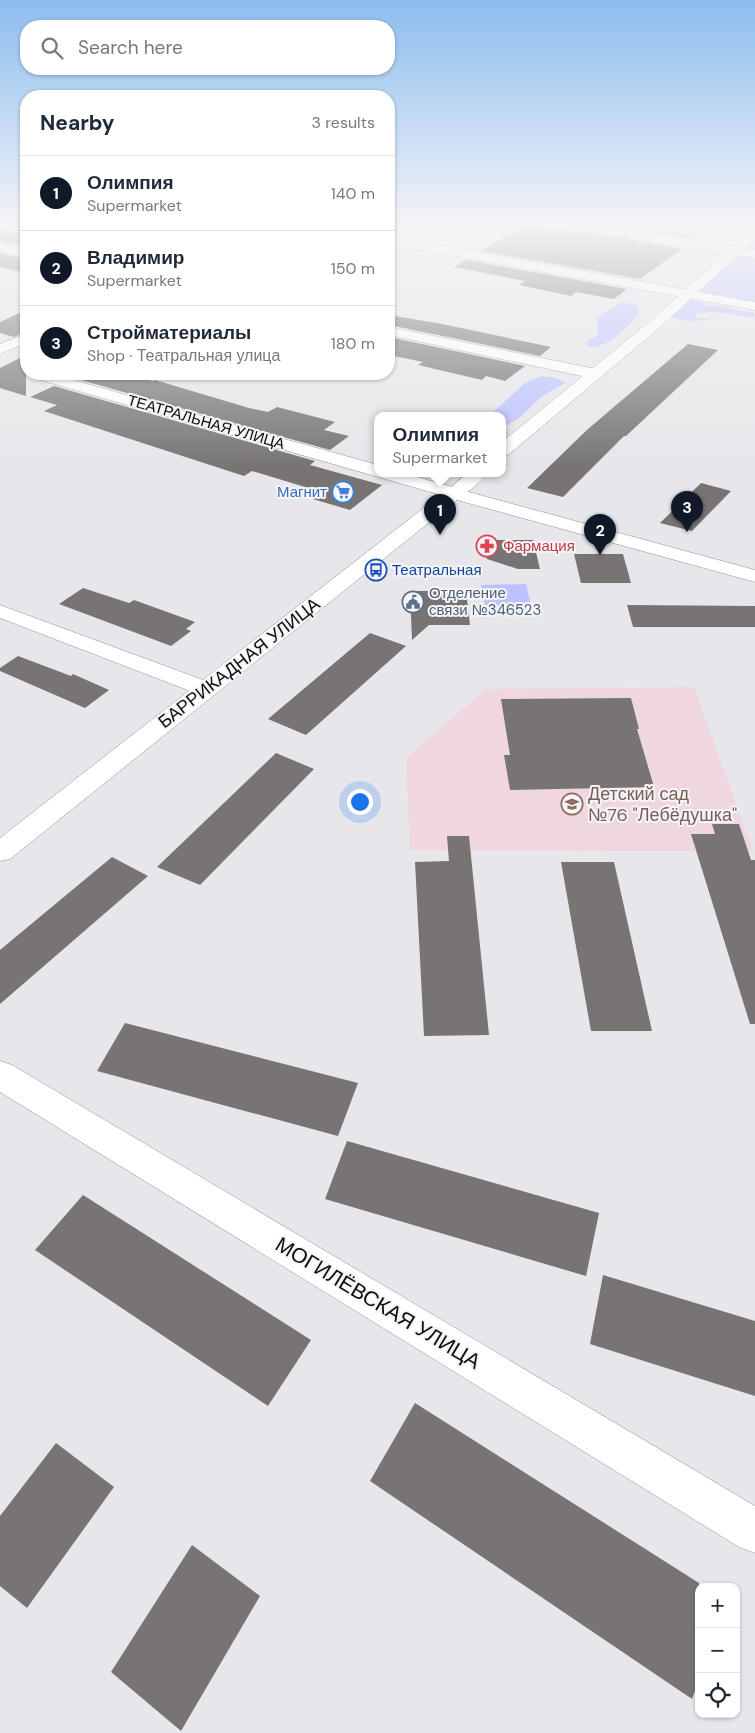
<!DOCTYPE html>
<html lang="en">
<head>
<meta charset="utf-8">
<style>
  body { margin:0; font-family:"DM Sans",sans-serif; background:#f6f6f7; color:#1f2937 }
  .controls { position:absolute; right:15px; bottom:15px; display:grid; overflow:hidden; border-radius:10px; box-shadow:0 1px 4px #0004 }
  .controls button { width:45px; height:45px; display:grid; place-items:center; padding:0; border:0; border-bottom:1px solid #e0e1e3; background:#fff; color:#1f2937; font:25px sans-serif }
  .you { position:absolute; left:359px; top:801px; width:18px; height:18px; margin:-12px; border:4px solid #fff; border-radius:50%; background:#1a73e8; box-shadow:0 0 0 8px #1a73e833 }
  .badge { display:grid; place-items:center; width:32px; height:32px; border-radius:50%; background:#111827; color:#fff; font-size:16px; font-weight:700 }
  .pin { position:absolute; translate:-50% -41px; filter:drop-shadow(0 1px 2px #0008) }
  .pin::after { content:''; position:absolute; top:26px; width:18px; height:15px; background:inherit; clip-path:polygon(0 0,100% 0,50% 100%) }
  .popup { position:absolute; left:374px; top:412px; width:132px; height:65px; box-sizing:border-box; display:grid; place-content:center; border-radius:10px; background:#fff; filter:drop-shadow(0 1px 4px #0005); font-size:16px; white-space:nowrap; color:#747a83 }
  .popup b { font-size:19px; color:#1f2937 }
  .popup::after { content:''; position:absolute; left:50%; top:100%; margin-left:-10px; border:10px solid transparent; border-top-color:#fff }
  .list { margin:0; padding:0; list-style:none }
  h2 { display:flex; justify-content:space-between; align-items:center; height:65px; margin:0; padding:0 20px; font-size:21px }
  h2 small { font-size:16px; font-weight:400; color:#747a83 }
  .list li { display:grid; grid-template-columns:32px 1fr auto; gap:15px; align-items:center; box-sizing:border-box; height:75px; padding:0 20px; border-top:1px solid #e0e1e3 }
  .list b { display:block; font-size:19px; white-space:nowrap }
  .list p { margin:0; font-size:16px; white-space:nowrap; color:#747a83 }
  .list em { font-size:16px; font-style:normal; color:#747a83 }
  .icon { flex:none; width:28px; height:28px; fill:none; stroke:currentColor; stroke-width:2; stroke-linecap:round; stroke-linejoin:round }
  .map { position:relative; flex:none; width:755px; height:1733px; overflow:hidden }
  .search { position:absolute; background:#fff; box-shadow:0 1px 4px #0004; left:20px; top:20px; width:375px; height:55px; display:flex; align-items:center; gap:12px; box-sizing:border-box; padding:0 18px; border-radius:20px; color:#747a83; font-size:19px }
  .panel { position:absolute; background:#fff; box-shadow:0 1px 4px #0004; left:20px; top:90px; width:375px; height:290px; border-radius:20px }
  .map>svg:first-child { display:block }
  .education { fill:#efd6df }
  .green { fill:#bdc2fe }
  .building { fill:#777473 }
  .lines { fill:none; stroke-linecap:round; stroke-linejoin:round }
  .minor-casing { stroke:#939396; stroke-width:1 }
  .tertiary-casing { stroke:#939396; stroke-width:1 }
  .secondary-casing { stroke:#939396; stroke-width:1 }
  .minor { fill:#fff; fill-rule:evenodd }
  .tertiary { fill:#fff; fill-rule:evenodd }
  .secondary { fill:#fff; fill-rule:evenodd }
  .labels { text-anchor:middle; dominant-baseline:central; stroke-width:4; stroke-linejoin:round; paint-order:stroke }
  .far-street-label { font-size:15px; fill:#0d0d0e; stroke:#f4f5f8 }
  .far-shop-label { font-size:15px; fill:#366cbe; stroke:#f4f5f8; text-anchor:end }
  .far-health-label { font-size:15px; fill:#be3a42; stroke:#f4f5f8; text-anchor:start }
  .far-transit-label { font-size:15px; fill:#164399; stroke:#f4f5f8; text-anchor:start }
  .far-service-label { font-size:15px; fill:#4e5e75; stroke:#f4f5f8; text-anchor:start }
  .street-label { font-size:18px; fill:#0d0d0e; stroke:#f4f5f8 }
  .education-label { font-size:18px; fill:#785e54; stroke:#f4f5f8; text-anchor:start }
  .near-street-label { font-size:21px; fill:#0d0d0e; stroke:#f4f5f8 }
</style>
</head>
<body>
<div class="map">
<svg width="755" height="1733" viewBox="0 0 755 1733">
  <rect width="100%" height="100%" fill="#e7e7eb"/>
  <polygon class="education" points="694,687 753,851 410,850 406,758 486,689"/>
  <g class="green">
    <polygon points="755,240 755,304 694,293"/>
    <path d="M687,298L705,303V306H721L741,311L753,312L755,317C740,317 705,307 694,315L697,318L712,319C696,322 683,321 668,317Z"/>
    <path d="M622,302L636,305L639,314C626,328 608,349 587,347V341L597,335L598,327L596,318Z"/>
    <polygon points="541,376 556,378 565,383 541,397 519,418 504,427 508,434 503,437 502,416 489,416 525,383"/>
    <polygon points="526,584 531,605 485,606 481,585"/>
  </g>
  <g class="building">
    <polygon points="526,225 592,233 682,249 640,279 481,251"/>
    <polygon points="614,225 625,225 693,236 691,238"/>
    <polygon points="0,228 26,234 26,247 0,241"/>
    <polygon points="0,253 26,259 26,273 0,267"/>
    <polygon points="466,260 627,289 614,299 576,292 571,296 519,285 525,281 454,267"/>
    <polygon points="26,310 26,332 14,337 0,333 0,322"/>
    <polygon points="389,315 442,324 551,347 540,356 389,325"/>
    <polygon points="389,337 525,366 505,381 486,376 482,380 418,365 423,362 389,355"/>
    <polygon points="688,344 718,350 626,436 624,436 563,497 527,488 588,429"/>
    <polygon points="26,355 26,396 0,388 0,368"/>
    <polygon points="78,374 100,374 111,377 117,374 124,374 153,381 155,380 249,408 268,412 277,407 335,422 324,430 349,436 330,450 70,377"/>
    <polygon points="54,386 315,461 310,465 382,485 350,510 306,497 315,490 252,471 244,476 44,411 57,405 30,397"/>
    <polygon points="701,483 731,491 692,531 660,523"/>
    <polygon points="483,540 533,540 540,569 518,569 487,559"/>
    <polygon points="574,554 623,554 631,583 581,583"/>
    <polygon points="83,588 129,603 134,600 195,622 186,629 191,631 171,646 59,604"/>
    <polygon points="410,591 466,591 470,625 429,625 412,640"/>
    <polygon points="627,605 755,606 755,627 633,627"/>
    <polygon points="370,633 406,646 306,735 268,719"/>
    <polygon points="18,656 71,676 73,674 109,690 85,708 0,671 0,668"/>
    <polygon points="631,698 639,729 637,729 654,787 510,790 504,755 510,755 501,699"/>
    <polygon points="276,753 314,769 200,885 157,867"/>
    <polygon points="712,824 739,824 751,860 755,860 755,1024 750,1024 691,834 715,834"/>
    <polygon points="447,836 469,836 489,1035 424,1036 415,862 449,861"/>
    <polygon points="112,857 148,876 0,1004 0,950"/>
    <polygon points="561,862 614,862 652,1031 591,1031"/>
    <polygon points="125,1023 358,1083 338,1136 97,1071"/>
    <polygon points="347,1141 599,1213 586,1276 325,1199"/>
    <polygon points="83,1195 311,1340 268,1406 35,1250"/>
    <polygon points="603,1275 755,1321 755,1396 590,1344"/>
    <polygon points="415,1403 699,1583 699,1680 692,1699 370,1481"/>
    <polygon points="56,1443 114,1487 27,1608 0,1586 0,1516"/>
    <polygon points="192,1545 260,1596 181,1731 111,1672"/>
  </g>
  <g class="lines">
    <g class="minor-casing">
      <g id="minor">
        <polygon points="572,225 601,225 755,250 755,258 578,229"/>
        <polygon points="389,236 755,302 755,310 389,244"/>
        <polygon points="0,243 26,249 26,257 0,251"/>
        <polygon points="389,327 596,369 601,371 604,374 601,377 596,379 389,335"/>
        <polygon points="26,334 26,343 0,354 0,344"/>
        <polygon points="27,374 51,374 378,465 378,474 406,474 460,489 463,493 460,497 454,498 448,497 30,377"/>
        <polygon points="0,605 214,684 218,689 214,694 206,696 198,694 0,618"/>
        <polygon points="0,1061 12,1065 755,1506 755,1553 739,1547 0,1092"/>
      </g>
    </g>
    <g class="tertiary-casing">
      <g id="tertiary">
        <polygon points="755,229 755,239 664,324 508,455 502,456 502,442 654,318 751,230"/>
        <path d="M466,474H486C478,485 461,500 448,497L445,493Z"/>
      </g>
    </g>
    <g class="secondary-casing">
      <polygon id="secondary" points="454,488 755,570 755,582 457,500 10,859 0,861 0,838 448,489"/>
    </g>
    <use href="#minor" class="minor"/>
    <use href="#tertiary" class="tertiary"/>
    <use href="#secondary" class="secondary"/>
  </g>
  <linearGradient id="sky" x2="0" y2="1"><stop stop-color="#8cbdf0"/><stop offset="0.48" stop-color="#f4f4f6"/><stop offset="1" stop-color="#f4f4f6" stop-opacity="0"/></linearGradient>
  <rect width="755" height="468" fill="url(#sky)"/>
  <defs>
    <g id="supermarket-ring" transform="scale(1.125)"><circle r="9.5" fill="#f4f5f8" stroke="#3f7fe0" stroke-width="1.5"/><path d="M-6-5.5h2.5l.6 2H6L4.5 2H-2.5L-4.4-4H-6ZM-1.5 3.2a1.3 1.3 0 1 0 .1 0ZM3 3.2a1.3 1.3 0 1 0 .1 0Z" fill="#3f7fe0"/></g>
    <g id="pharmacy-ring" transform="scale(1.125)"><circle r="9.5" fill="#f4f5f8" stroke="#e0444e" stroke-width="1.5"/><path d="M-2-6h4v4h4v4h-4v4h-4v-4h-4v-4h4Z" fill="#e0444e"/></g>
    <g id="bus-ring" transform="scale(1.125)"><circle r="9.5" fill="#f4f5f8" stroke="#1a4fb4" stroke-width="1.5"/><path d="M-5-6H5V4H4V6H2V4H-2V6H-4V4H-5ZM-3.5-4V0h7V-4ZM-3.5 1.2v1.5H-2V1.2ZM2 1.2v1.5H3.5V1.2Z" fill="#1a4fb4"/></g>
    <g id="civic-ring" transform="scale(1.125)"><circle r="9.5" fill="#f4f5f8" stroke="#5c6f8a" stroke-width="1.5"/><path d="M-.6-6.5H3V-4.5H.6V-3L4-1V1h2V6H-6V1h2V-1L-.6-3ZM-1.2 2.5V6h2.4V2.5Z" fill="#5c6f8a"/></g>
    <g id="school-ring" transform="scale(1.125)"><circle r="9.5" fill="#f4f5f8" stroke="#8d6e63" stroke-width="1.5"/><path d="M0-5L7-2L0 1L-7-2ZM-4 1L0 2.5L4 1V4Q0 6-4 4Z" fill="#8d6e63"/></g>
  </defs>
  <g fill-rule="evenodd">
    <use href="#supermarket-ring" x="343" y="492"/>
    <use href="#pharmacy-ring" x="487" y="546"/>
    <use href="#bus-ring" x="376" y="570"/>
    <use href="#civic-ring" x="413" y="602"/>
    <use href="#school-ring" x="572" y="804"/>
  </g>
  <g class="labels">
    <g class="far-street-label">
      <text transform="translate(206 422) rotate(16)">ТЕАТРАЛЬНАЯ УЛИЦА</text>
    </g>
    <g class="far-shop-label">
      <text x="327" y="492">Магнит</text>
    </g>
    <g class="far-health-label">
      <text x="503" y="546">Фармация</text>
    </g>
    <g class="far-transit-label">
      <text x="392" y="570">Театральная</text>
    </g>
    <g class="far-service-label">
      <text x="429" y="593">Отделение<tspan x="429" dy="17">связи №346523</tspan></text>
    </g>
    <g class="street-label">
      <text transform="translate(239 663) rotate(-38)">БАРРИКАДНАЯ УЛИЦА</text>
    </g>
    <g class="education-label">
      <text x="588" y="794">Детский сад<tspan x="588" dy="21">№76 "Лебёдушка"</tspan></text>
    </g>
    <g class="near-street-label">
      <text transform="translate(378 1303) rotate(31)">МОГИЛЁВСКАЯ УЛИЦА</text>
    </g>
  </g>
</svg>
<div class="controls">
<button>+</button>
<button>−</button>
<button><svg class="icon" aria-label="locate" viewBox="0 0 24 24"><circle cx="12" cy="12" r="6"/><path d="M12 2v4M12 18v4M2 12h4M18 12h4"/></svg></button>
</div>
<div class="you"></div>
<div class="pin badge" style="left:440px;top:535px">1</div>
<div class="popup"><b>Олимпия</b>Supermarket</div>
<div class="pin badge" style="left:600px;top:555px">2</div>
<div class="pin badge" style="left:687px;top:532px">3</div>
<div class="search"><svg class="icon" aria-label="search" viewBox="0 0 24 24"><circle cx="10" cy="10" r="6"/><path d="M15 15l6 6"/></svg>Search here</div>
<section class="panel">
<h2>Nearby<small>3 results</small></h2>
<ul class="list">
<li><span class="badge">1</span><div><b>Олимпия</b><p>Supermarket</p></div><em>140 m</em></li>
<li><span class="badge">2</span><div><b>Владимир</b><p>Supermarket</p></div><em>150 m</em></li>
<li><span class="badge">3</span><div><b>Стройматериалы</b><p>Shop · Театральная улица</p></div><em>180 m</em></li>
</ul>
</section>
</div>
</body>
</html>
